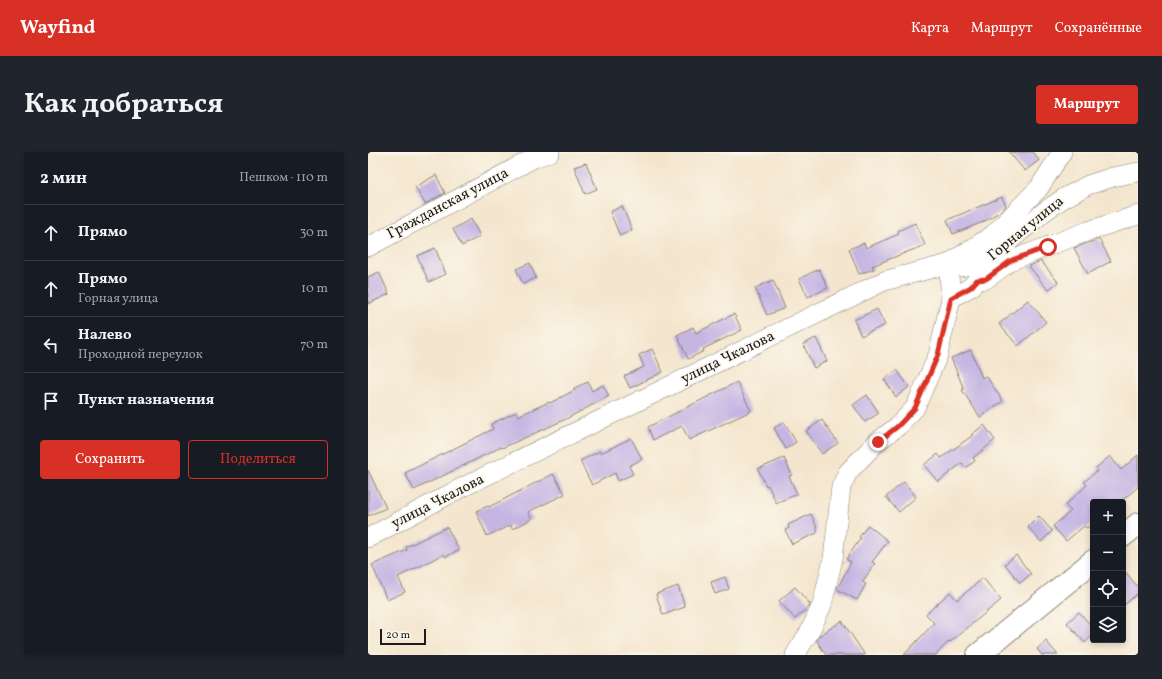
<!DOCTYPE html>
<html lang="ru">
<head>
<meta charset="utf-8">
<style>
  body { margin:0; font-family:Vollkorn,serif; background:#20242c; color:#f1f3f6 }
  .controls { position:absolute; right:12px; bottom:12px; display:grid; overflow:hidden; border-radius:4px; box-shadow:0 2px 6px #0003 }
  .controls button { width:36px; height:36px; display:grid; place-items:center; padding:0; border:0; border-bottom:1px solid #363941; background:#171b24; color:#f1f3f6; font:20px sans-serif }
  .scale { position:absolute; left:12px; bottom:10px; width:46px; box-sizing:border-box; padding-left:4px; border:2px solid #1c1c1c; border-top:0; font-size:11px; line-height:14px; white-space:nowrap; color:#1c1c1c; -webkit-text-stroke:3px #fbf7ec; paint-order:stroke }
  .stop { position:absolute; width:12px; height:12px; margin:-9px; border:3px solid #d93025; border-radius:50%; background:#fff }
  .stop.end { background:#d93025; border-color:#fff; box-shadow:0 1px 4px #0008 }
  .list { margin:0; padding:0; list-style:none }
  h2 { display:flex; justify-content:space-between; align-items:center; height:52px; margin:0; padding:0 16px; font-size:17px }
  h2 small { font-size:13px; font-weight:400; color:#9ea1a6 }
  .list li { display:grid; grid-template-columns:26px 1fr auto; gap:12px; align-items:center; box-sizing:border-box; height:56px; padding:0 16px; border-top:1px solid #363941 }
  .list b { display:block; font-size:15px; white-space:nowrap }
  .list p { margin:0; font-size:13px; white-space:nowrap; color:#9ea1a6 }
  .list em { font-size:13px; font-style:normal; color:#9ea1a6 }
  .actions { display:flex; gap:8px; padding:12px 16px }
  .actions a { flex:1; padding:9px 0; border:1px solid #d93025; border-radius:4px; text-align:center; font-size:14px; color:#d93025 }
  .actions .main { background:#d93025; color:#fff }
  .icon { flex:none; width:22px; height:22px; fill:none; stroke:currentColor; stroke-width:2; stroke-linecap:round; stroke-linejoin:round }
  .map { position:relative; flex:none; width:770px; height:503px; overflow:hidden; border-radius:4px }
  header { display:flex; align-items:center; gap:24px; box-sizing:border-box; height:56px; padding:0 20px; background:#d93025; color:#fff }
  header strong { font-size:19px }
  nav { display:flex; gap:22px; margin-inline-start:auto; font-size:14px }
  .intro { display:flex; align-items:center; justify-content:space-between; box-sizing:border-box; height:96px; padding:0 24px }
  h1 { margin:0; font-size:28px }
  .button { padding:10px 18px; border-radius:4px; background:#d93025; color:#fff; font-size:14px; font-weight:700 }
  main { display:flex; gap:24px; padding:0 24px }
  aside { flex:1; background:#171b24; border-radius:4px; box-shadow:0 2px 6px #0003 }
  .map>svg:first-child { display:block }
  .building { fill:#c5b5e3 }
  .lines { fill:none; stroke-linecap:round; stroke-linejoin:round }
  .minor-casing { stroke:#888175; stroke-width:20 }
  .major-casing { stroke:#888175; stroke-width:24 }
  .minor { stroke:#fff; stroke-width:19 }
  .major { stroke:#fff; stroke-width:22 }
  .route { stroke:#d93025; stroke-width:5 }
  .labels { text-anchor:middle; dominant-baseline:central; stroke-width:3.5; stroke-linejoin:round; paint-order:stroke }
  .street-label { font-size:15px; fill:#1c1c1c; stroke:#fbf7ec }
</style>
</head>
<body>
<header>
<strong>Wayfind</strong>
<nav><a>Карта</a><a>Маршрут</a><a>Сохранённые</a></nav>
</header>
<div class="intro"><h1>Как добраться</h1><a class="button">Маршрут</a></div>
<main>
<aside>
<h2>2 мин<small>Пешком · 110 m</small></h2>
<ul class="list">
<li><svg class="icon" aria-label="ahead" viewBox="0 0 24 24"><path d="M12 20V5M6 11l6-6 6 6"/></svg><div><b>Прямо</b></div><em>30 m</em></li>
<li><svg class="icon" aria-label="ahead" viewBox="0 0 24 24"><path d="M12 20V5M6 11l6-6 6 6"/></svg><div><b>Прямо</b><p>Горная улица</p></div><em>10 m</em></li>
<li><svg class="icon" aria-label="left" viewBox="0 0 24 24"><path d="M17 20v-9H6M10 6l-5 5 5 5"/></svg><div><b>Налево</b><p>Проходной переулок</p></div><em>70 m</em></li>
<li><svg class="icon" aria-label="arrive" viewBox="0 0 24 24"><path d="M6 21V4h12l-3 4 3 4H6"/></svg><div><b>Пункт назначения</b></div></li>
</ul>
<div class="actions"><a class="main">Сохранить</a><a>Поделиться</a></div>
</aside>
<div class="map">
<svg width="770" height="503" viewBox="0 0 770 503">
  <rect width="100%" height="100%" fill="#fbf7ec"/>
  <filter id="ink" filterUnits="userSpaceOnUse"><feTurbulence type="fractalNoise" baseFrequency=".025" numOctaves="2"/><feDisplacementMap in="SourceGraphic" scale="8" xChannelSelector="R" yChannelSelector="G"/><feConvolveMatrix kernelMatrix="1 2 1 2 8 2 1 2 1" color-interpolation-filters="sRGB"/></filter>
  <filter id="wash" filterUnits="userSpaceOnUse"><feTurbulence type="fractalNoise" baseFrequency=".012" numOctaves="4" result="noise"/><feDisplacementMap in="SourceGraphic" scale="16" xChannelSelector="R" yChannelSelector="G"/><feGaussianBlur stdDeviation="0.9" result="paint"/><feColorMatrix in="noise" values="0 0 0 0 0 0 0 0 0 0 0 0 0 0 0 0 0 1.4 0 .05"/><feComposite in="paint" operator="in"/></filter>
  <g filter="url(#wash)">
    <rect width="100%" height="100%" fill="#f4e6ce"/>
    <g id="blocks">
      <g class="building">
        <polygon points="641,0 665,0 671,8 657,19"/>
        <polygon points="218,11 229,37 217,42 206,15"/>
        <polygon points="68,23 77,41 57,52 47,35"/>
        <polygon points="634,45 638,54 633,59 615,70 585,82 579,68"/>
        <polygon points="254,54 264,78 252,84 242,60"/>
        <polygon points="103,67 112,84 94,94 85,77"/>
        <polygon points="547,71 557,93 504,114 506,117 491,122 481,97 496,91 498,96 531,82 530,79"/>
        <polygon points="731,87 743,109 720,122 706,96"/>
        <polygon points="67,96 78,122 61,130 49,104"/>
        <polygon points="673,109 690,130 680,138 661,114"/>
        <polygon points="162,111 168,126 155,132 148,117"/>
        <polygon points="451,117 460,136 440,145 431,127"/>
        <polygon points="11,120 21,142 0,152 0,125"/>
        <polygon points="405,128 417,156 399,163 387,136"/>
        <polygon points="660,148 678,170 650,194 631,172"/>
        <polygon points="509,157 517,173 493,184 486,168"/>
        <polygon points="366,162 374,178 335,197 336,199 320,207 309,183 325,175 328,181"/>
        <polygon points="448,186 459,209 446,216 435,192"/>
        <polygon points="284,197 295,220 262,236 256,224 276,215 271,203"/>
        <polygon points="603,198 614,226 618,224 635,249 612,265 594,238 596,237 583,206"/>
        <polygon points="529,218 541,235 528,245 516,227"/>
        <polygon points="220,230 224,239 235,233 241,244 196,268 134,296 133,295 46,338 37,321 125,277 123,272 148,260 150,264 181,250 182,251 207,238 206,236"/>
        <polygon points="369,230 383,259 321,288 314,274 285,288 280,275"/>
        <polygon points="499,243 511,261 497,270 485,253"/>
        <polygon points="454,268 470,291 454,302 438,279"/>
        <polygon points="416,270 428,290 418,297 406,276"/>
        <polygon points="616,273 627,288 605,306 607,309 597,316 594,311 570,330 556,313 570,302 573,306 604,284 603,283"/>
        <polygon points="263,286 274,307 261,314 265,322 250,329 247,321 224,333 212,309 232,299 233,301"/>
        <polygon points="770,303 770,335 752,350 725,350 725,370 719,376 716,374 698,389 685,374 703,359 697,353 719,333 716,330 730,318 728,316 742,304 753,318"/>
        <polygon points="416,306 424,323 421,324 429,342 408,351 400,333 398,334 390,317"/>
        <polygon points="0,318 18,356 0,364"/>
        <polygon points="185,322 197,342 160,360 164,367 144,377 143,373 119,384 108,359 120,354 121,355"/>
        <polygon points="536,330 548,345 531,360 518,345"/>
        <polygon points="443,362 449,376 449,381 424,392 417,378 421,376 420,373"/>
        <polygon points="671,364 684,379 673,390 660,375"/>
        <polygon points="500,373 520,389 504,410 507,412 494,430 498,432 489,448 469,437 483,410 478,407 493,386 491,385"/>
        <polygon points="79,375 91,398 77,405 76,402 30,425 37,440 19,448 4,413 39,398 38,395"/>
        <polygon points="648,403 663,422 652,431 637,412"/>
        <polygon points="755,417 770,435 770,441 755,454"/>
        <polygon points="357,425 361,437 347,442 343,430"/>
        <polygon points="615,426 633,448 582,490 581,489 568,503 536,503 566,471 558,462 582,440 589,448"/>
        <polygon points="310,434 317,455 295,463 288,442"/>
        <polygon points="427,435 442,452 441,455 427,467 411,449"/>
        <polygon points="711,460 725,476 725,483 717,491 699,471"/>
        <polygon points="474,469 497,503 458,503 449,489 452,483"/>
        <polygon points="678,489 690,503 674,503 669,497"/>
      </g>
    </g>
  </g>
  <g filter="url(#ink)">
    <use href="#blocks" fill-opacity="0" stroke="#888175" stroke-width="1"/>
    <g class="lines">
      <g class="minor-casing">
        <g id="minor">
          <polyline points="0,95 166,6 182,0"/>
          <polyline points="609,128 618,127 644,108 720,79 770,63"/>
          <polyline points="583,146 603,135 609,128 616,110 677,59 696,46 720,33 745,25 770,20"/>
          <polyline points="0,386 91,337 516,129 580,112 625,83 671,36 694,0"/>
          <polyline points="427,503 442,479 454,453 465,407 473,335 480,320 509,290 530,274 547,256 570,203 583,146 580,112 593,115 616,110"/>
        </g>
      </g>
      <g class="major-casing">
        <g id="major">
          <polyline points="755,384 770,372"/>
          <polyline points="610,503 725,409"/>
        </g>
      </g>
      <use href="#minor" class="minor"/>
      <use href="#major" class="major"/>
    </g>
  </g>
  <g class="lines" filter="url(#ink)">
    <polyline class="route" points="510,290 530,274 547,256 570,203 583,146 603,135 609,128 618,127 644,108 680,95"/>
  </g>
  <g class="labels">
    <g class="street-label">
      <text transform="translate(80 52) rotate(-28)">Гражданская улица</text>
      <text transform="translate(658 77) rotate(-39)">Горная улица</text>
      <text transform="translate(360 206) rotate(-26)">улица Чкалова</text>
      <text transform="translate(70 350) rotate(-27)">улица Чкалова</text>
    </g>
  </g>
</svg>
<div class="controls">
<button>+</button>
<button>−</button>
<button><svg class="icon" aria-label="locate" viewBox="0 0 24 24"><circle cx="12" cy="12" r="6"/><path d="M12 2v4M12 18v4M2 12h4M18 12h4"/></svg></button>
<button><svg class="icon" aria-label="layers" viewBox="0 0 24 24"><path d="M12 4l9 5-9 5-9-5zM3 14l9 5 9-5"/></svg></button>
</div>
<div class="scale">20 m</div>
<div class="stop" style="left:680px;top:95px"></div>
<div class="stop end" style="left:510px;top:290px"></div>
</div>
</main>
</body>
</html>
